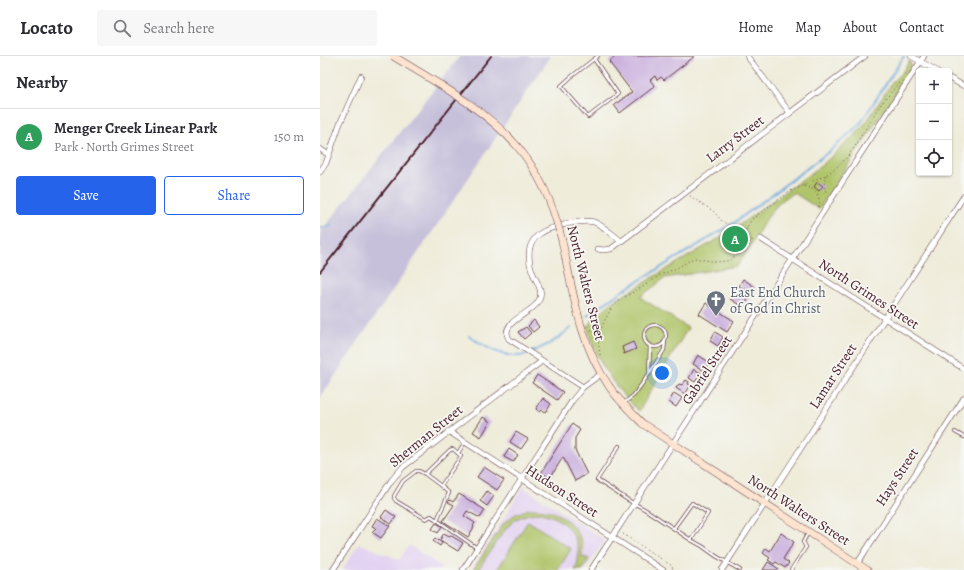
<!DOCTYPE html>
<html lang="en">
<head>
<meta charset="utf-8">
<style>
  body { margin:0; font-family:Alegreya,serif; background:#f7f7f7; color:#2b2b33 }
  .controls { position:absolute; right:12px; top:12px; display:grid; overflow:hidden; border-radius:4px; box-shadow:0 1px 3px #0004 }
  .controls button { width:36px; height:36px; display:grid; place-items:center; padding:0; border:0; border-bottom:1px solid #e1e1e2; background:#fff; color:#2b2b33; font:20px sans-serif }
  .you { position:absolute; left:342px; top:317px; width:14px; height:14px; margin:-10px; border:3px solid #fff; border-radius:50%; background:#1a73e8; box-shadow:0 0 0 6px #1a73e833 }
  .badge { display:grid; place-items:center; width:26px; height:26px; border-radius:50%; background:#2563eb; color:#fff; font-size:13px; font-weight:700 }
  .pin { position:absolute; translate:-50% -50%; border:2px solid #fff; box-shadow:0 1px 4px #0006 }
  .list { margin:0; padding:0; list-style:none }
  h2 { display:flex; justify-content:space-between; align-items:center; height:52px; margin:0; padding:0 16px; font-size:17px }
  h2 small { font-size:13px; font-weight:400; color:#7c7c81 }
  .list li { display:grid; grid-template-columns:26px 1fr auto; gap:12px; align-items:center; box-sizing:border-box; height:56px; padding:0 16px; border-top:1px solid #e1e1e2 }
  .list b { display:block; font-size:15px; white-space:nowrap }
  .list p { margin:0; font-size:13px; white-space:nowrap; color:#7c7c81 }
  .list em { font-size:13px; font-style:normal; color:#7c7c81 }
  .actions { display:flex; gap:8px; padding:12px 16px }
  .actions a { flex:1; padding:9px 0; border:1px solid #2563eb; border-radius:4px; text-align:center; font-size:14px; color:#2563eb }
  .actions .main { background:#2563eb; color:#fff }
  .icon { flex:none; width:22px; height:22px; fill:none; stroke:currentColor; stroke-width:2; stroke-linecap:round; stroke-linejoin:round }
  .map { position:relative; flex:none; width:644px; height:514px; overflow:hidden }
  header { display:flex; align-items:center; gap:24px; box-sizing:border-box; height:56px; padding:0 20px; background:#fff; border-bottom:1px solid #e1e1e2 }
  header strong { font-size:19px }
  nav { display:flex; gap:22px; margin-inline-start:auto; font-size:14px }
  .search { width:280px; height:36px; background:#f7f7f7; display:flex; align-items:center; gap:10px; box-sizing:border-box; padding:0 14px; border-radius:4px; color:#7c7c81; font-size:15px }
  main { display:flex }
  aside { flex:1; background:#fff }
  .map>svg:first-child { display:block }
  .built { fill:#e3d3f2 }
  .industrial { fill:#c6c0da }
  .green { fill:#b0c56a; stroke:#7d724a }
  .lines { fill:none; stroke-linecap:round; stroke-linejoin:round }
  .stream { stroke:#6ea8de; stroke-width:2 }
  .building { fill:#ccb3df }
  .lane-casing { stroke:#633e45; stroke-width:4 }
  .street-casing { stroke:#633e45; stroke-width:6 }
  .secondary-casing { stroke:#633e45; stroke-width:8 }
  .path { stroke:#633e45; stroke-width:1; stroke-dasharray:1 3; stroke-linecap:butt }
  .lane { stroke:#fff; stroke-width:2.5 }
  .street { stroke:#fff; stroke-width:5 }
  .secondary { stroke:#fde4d1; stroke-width:7 }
  .rail { stroke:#4a1f2b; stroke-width:2 }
  .secondary-bridge-casing { stroke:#633e45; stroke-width:8; stroke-linecap:butt }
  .secondary-bridge { stroke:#fde4d1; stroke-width:7 }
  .labels { text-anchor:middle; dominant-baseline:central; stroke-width:3.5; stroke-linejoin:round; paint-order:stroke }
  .street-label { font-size:14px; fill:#4a1f2b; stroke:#f6f6f2 }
  .worship-label { font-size:14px; fill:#5b616d; stroke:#f6f6f2; text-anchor:start }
</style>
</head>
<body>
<header>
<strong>Locato</strong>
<div class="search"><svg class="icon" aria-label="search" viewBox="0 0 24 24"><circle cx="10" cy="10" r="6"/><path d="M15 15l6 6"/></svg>Search here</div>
<nav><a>Home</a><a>Map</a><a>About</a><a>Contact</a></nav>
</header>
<main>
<aside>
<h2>Nearby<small></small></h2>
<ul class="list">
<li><span class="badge" style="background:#2e9e5b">A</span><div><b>Menger Creek Linear Park</b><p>Park · North Grimes Street</p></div><em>150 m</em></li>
</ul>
<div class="actions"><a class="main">Save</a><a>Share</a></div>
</aside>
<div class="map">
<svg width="644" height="514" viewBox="0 0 644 514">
  <rect width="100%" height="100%" fill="#f6f6f2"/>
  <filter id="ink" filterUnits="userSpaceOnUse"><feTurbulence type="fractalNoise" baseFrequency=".025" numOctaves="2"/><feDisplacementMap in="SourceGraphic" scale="8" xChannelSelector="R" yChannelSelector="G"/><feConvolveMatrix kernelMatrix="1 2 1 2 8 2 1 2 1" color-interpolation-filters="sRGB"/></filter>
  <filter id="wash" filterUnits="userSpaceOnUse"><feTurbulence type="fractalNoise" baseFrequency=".012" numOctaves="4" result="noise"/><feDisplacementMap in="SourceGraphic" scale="16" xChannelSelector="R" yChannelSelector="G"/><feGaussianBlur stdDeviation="0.9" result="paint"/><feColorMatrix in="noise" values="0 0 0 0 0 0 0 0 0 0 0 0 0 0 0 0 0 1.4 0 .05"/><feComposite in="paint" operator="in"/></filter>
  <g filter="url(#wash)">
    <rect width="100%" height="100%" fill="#efecda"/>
    <g class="built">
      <polygon points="203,431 285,484 265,514 152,514"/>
      <polygon points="39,487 79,504 89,489 122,511 120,514 22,514"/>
    </g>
    <polygon class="industrial" points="140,0 231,0 0,342 0,177"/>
    <g class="green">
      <path d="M589,5C593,11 590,13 587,19L499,153L474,137C453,146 441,173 429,192C425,198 421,204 417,210L345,222L320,241L368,272L319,355C295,333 275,303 267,271L278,258L293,246L340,217L411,175L502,109L536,78L547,65L573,25L583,15Z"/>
      <path d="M209,453C214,453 220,453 225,454C242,457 260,472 262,490C262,494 262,498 262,503L264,501L269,503L262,514H255C271,479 229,443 197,463C183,471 168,500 158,514H153L184,467L194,459L201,456Z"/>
      <polygon points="208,465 251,493 238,514 177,514"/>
    </g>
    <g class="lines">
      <g class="stream">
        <polyline points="0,172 11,170"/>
        <polyline points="267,260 302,235 414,167 510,95 540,68 584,0"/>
        <path d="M149,280C164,290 179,300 197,300C204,301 227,289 234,285C240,281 245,276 251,272"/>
      </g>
    </g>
    <g id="blocks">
      <g class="building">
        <polygon points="296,0 375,0 344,24 341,21 337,24 335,20 330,24 335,30 300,57 294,49 312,36 289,6"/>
        <polygon points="497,126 503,130 499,135 494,131"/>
        <polygon points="423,223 435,231 431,238 419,230"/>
        <polygon points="417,233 429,242 423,251 410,243"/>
        <polygon points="386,247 414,265 407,276 379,258"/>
        <polygon points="214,264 219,271 213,276 208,270"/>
        <polygon points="206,271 211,277 204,283 198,276"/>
        <polygon points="395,276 403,281 398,290 390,285"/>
        <polygon points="313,286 316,293 304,298 302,291"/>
        <polygon points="378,299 389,306 384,315 373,308"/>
        <polygon points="374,313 381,317 375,326 369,322"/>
        <polygon points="217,319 243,336 237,344 212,327"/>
        <polygon points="366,324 369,326 368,328 371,329 365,338 356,332 359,328 362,329"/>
        <polygon points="354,337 362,342 356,351 349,346"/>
        <polygon points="223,342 231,348 226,356 222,354 220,356 216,353"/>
        <polygon points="163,361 170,366 161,381 153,376"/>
        <polygon points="252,368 260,374 255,382 255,394 267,418 255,425 243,401 230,422 221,417"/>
        <polygon points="196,376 208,383 201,393 190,386"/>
        <polygon points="189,393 198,399 193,406 184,401"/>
        <polygon points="164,411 184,424 177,434 157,421"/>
        <polygon points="167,435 174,440 167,450 160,445"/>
        <polygon points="139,438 165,454 160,462 147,455 144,460 155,467 153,470 154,471 148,481 123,465 134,449 128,446 130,444 133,446"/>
        <polygon points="66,454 76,461 71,468 61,461"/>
        <polygon points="57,462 70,470 61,482 52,476 56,472 52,470"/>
        <polygon points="116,467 122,470 118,477 112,473"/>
        <polygon points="124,477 129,480 130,479 143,487 138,495 120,484"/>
        <polygon points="461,477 474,486 463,503 469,507 465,512 456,506 454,508 448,504 450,502 443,497 446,492 450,495"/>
        <polygon points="115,482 122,487 120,490 113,485"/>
        <polygon points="448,506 459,513 458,514 443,514"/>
      </g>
    </g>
  </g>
  <g filter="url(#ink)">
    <use href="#blocks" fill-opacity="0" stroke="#633e45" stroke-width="1"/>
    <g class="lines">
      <g class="lane-casing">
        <g id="lane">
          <polyline points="274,3 298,38 268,61 241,30 251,21 274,3 278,0"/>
          <circle cx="335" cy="280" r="11"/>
          <polyline points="329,318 330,289"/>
          <polyline points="304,347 314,339 329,318 344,294 345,285"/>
          <polyline points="635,376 644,381"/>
          <polyline points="299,390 277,424 308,444 326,454 371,484 382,490 396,500 420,514"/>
          <polyline points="138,397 145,386"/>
          <polyline points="105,418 121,430"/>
          <polyline points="117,464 129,437 121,430 141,400 133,393 130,394 105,418 99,415 96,415 83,425 74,440 74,442 76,445 106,463 111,460 157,492"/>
          <polyline points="354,472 372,447 388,457 371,484"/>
          <polyline points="471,514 486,491 483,486 488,477"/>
        </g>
      </g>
      <g class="street-casing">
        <g id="street">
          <polyline points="427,0 470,57"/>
          <polyline points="591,0 617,15"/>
          <polyline points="629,22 644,30"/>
          <polyline points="0,93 9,99"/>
          <polyline points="0,116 6,107 19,70 41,20"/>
          <polyline points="441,183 644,313"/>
          <polyline points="278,193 283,194 291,193 545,0"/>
          <path d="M263,331L189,283C179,266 211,258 218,246C225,235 216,226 212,215C209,207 208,200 210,191C212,186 216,180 221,177C229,171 263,163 274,166C284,170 292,178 301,185"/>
          <polyline points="128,375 343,514"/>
          <polyline points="537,508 644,342"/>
          <polyline points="13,514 71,425 83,411 222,305"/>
          <polyline points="143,514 252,345 263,331 281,318"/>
          <polyline points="271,514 604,0"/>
          <polyline points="402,514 644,140"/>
        </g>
      </g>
      <g class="secondary-casing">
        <path id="secondary" d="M242,185C253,235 259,287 289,330C298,344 311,356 323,368L547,514"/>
      </g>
      <g class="path">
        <path d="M506,119C504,126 503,131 507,137"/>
        <path d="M484,130C496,134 500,137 499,151"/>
        <polyline points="370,140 393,155 402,165 435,186"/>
        <polyline points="271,274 277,274 280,272"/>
        <polyline points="280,299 278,284 282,270 288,258 293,250 304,241 323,231 340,219 357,212 372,203 375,202 396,206 407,205 416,200 423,191 427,171 432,163 441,156 471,135 506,119 518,110 528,100 536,89 558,52 579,27"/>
        <polyline points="303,478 352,510 353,514"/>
      </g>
      <use href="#lane" class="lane"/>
      <use href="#street" class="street"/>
      <use href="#secondary" class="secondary"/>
      <polyline class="rail" points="0,216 171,0"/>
      <g class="secondary-bridge-casing">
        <path id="secondary-bridge" d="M73,0C115,26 164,52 197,90C220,117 234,151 242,185"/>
      </g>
      <use href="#secondary-bridge" class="secondary-bridge"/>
    </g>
  </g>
  <defs>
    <g id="church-pin" transform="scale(1)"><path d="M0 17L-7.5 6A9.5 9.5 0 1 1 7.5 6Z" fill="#6b7280" stroke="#f6f6f2"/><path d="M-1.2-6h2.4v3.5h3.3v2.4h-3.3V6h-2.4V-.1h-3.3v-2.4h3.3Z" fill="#fff"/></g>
  </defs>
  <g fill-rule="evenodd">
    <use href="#church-pin" x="396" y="244"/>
  </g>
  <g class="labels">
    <g class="street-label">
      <text transform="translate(415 83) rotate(-37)">Larry Street</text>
      <text transform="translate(266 227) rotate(76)">North Walters Street</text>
      <text transform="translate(549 238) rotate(33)">North Grimes Street</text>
      <text transform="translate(387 314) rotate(-57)">Gabriel Street</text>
      <text transform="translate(513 320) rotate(-57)">Lamar Street</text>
      <text transform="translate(106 380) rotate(-39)">Sherman Street</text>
      <text transform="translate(577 421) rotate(-57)">Hays Street</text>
      <text transform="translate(242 435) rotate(33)">Hudson Street</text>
      <text transform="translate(479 454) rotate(33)">North Walters Street</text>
    </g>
    <g class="worship-label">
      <text x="410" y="236">East End Church<tspan x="410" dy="16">of God in Christ</tspan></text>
    </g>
  </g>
</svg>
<div class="controls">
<button>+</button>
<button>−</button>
<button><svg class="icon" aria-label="locate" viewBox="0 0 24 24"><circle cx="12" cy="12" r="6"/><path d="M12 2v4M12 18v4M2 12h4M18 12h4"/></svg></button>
</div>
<div class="you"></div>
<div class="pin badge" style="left:415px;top:183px;background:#2e9e5b">A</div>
</div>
</main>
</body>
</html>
